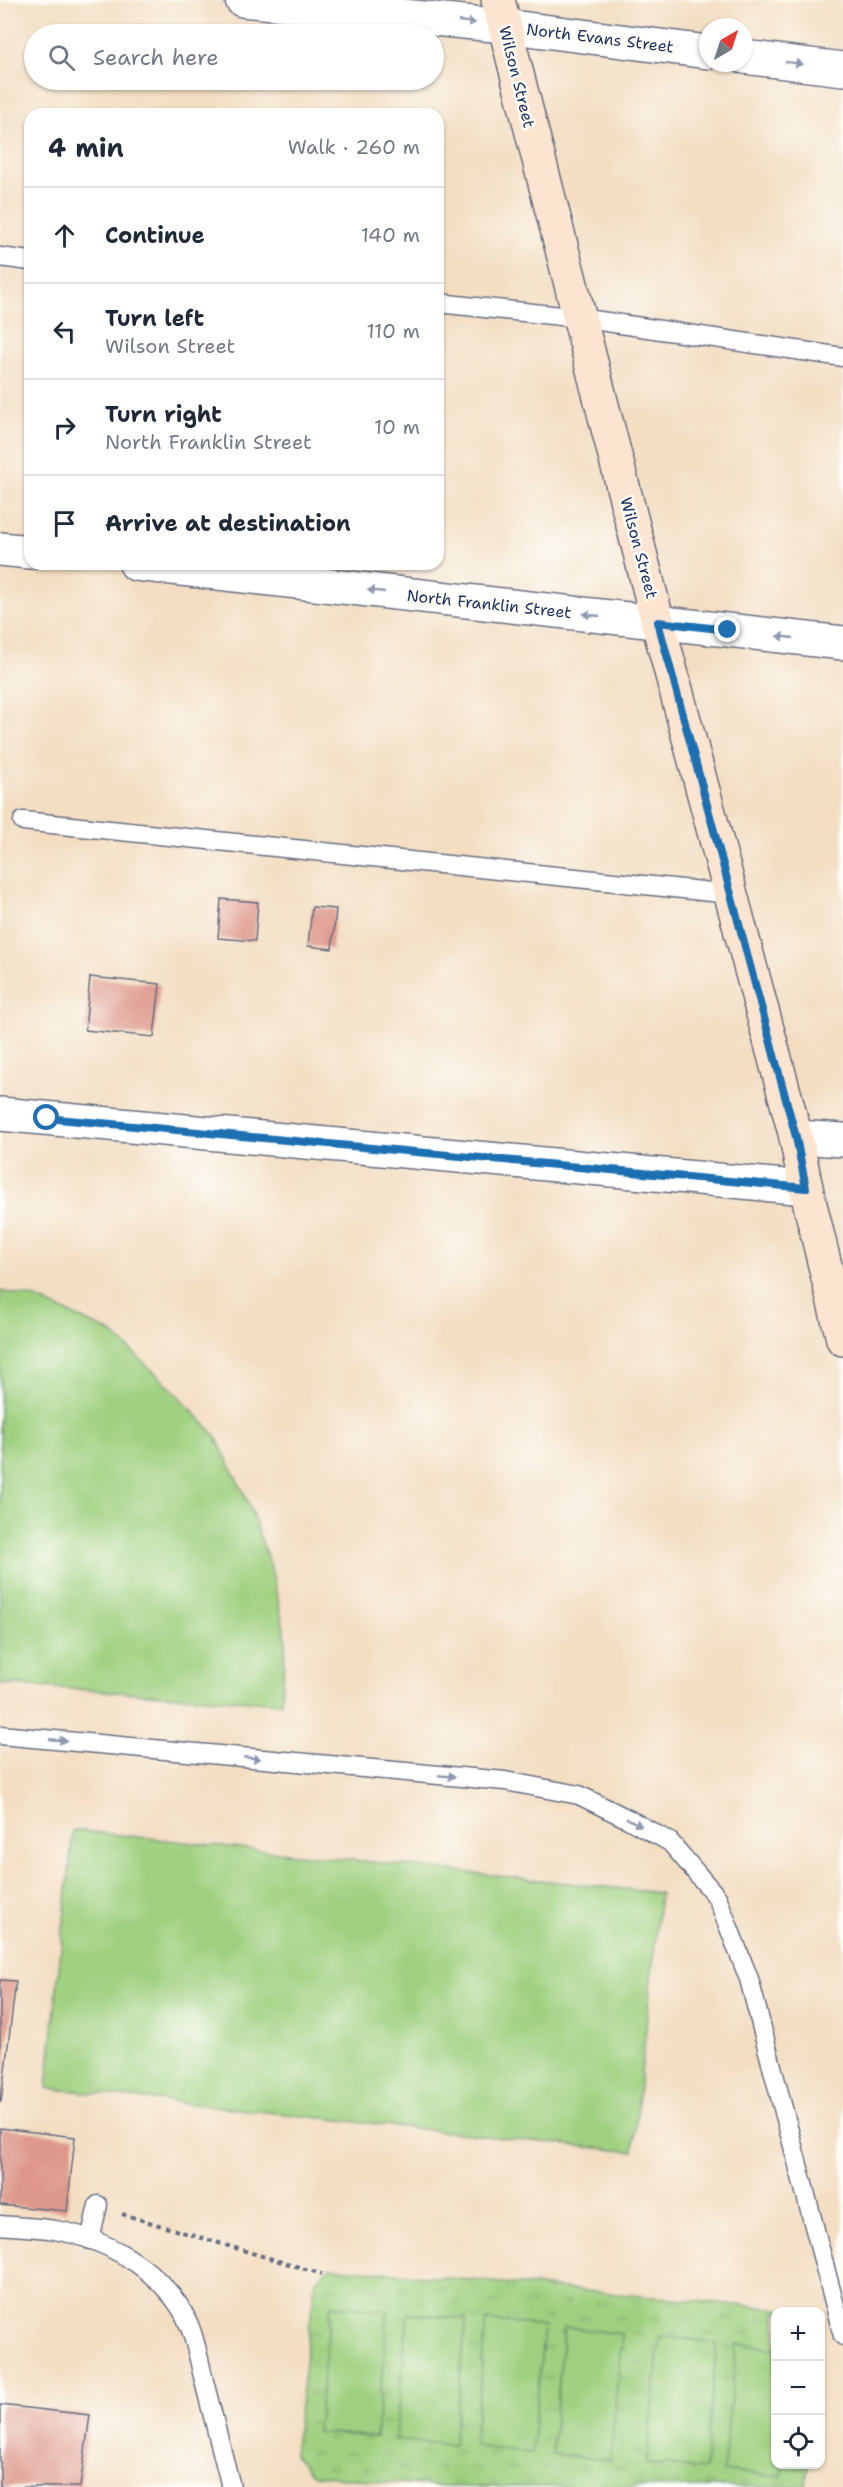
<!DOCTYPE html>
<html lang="en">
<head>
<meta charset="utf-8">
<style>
  body { margin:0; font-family:"Shantell Sans",sans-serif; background:#f6f6f7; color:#1f2937 }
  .controls { position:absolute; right:18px; bottom:18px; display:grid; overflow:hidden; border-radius:12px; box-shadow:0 2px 4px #0004 }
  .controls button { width:54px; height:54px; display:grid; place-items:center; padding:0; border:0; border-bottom:2px solid #e0e1e3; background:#fff; color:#1f2937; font:30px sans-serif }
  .compass { position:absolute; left:699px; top:18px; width:54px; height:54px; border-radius:50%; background:#fff; box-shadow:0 2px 4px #0004; rotate:39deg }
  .stop { position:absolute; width:18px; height:18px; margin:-14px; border:4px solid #1f6fb2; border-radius:50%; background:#fff }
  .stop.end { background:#1f6fb2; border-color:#fff; box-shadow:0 2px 6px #0008 }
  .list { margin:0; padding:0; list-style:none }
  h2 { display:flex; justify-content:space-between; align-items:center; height:78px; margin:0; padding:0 24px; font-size:26px }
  h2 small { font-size:20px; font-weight:400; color:#747a83 }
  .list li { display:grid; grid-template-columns:39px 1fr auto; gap:18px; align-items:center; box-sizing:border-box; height:96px; padding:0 24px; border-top:2px solid #e0e1e3 }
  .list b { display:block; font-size:22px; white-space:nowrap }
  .list p { margin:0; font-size:20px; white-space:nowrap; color:#747a83 }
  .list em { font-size:20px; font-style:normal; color:#747a83 }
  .icon { flex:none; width:33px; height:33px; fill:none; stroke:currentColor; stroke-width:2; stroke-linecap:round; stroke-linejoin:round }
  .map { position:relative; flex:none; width:843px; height:2487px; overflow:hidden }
  .search { position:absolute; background:#fff; box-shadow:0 2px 4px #0004; left:24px; top:24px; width:420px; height:66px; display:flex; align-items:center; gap:15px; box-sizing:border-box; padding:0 21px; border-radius:33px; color:#747a83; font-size:22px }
  .panel { position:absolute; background:#fff; box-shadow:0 2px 4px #0004; left:24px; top:108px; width:420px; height:462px; border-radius:18px }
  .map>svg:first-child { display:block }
  .grass { fill:url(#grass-tufts); stroke:#5d806e; stroke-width:1.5 }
  .garden { fill:#9fd07f; stroke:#5d806e; stroke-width:1.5 }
  .building { fill:#de988b }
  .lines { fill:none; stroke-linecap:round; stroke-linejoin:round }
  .lane-casing { stroke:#676c81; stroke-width:21 }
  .street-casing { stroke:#676c81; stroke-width:36 }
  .secondary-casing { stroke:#676c81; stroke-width:36 }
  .path { stroke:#676c81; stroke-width:4; stroke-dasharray:4.5 4.5; stroke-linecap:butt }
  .lane { stroke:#fff; stroke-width:18 }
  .street { stroke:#fff; stroke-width:33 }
  .secondary { stroke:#fce5d0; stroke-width:33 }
  .oneway { fill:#8d97ae }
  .route { stroke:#1f6fb2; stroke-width:8 }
  .labels { text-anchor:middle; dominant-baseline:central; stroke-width:5; stroke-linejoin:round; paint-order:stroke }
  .street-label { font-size:16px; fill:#1b2f5e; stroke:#fdfcf7 }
</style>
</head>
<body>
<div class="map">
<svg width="843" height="2487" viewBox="0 0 843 2487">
  <defs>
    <pattern id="grass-tufts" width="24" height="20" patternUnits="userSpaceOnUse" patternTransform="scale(1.5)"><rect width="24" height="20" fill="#9fd07f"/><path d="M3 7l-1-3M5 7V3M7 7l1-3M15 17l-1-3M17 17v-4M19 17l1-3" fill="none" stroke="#88b370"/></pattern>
  </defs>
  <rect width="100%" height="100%" fill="#fdfcf7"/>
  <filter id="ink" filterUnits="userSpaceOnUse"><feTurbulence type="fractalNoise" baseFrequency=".0167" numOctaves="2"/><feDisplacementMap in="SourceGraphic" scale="12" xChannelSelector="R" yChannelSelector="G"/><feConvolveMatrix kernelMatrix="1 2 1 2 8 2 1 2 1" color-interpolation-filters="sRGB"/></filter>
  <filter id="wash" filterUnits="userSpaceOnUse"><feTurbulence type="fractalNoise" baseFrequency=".008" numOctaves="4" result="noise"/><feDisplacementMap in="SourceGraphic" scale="24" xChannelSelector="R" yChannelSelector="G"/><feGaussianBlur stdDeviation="1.35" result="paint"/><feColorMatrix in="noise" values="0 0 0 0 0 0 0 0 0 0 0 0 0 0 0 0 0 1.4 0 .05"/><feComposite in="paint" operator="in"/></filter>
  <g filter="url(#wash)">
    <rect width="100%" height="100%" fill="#f3dec2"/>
    <polygon class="grass" points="330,2267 803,2311 776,2312 776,2464 808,2465 806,2487 443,2487 313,2475 294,2455 315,2281"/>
    <g class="garden">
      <polygon points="0,1291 36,1298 112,1333 166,1383 215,1435 248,1502 271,1568 286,1639 281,1703 0,1684"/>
      <polygon points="73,1830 660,1893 633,2152 47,2088"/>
      <polygon points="331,2305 388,2311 376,2437 317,2432"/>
      <polygon points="408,2313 466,2319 454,2445 395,2440"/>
      <polygon points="486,2320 544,2326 532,2453 474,2446"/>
      <polygon points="564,2327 622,2334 610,2460 552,2454"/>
      <polygon points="660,2336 717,2343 705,2469 646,2463"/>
      <polygon points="737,2344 775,2349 776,2464 783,2465 782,2477 723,2471"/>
    </g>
    <g id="blocks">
      <g class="building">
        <polygon points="221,899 258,902 255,941 218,938"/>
        <polygon points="312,907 336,909 332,949 308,946"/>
        <polygon points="90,977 160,984 154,1037 85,1030"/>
        <polygon points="0,1980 16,1981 1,2102 0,2102"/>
        <polygon points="0,2128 75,2137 67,2211 0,2205"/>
        <polygon points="0,2405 90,2415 80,2487 0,2487"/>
      </g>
    </g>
  </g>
  <g filter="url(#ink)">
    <use href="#blocks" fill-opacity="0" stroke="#676c81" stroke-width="1.5"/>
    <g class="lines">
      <g class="lane-casing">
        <g id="lane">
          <polyline points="0,257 30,261"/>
          <polyline points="438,303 580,318 843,357"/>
          <polyline points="23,821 731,894"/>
          <polyline points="0,1735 505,1781 579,1795 630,1820 670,1842 717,1897 749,1979 843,2336"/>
          <path d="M0,2225C18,2227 37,2227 55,2230C103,2238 152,2265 180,2307C194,2329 198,2356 204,2381C213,2416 222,2452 231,2487"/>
          <polyline points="90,2240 98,2205"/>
        </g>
      </g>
      <g class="street-casing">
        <g id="street">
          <polyline points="242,0 504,26 708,52"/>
          <polyline points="744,57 843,69"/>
          <polyline points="0,549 30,552"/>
          <polyline points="136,564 843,643"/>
          <polyline points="0,1114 806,1188"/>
          <polyline points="796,1137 843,1140"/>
        </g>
      </g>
      <g class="secondary-casing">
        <polyline id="secondary" points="498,0 658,623 796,1137 806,1188 843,1339"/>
      </g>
      <polyline class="path" points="122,2214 322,2274"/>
      <use href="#lane" class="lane"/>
      <use href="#street" class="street"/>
      <use href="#secondary" class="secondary"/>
    </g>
    <defs><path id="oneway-solid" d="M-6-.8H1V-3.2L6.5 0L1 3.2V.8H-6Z" transform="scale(1.5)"/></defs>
    <g class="oneway">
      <use href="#oneway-solid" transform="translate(467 22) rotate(6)"/>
      <use href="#oneway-solid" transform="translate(794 63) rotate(7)"/>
      <use href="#oneway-solid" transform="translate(376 591) rotate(-174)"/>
      <use href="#oneway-solid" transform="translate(591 615) rotate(-174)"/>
      <use href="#oneway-solid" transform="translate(785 637) rotate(-174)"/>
      <use href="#oneway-solid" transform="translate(58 1740) rotate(5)"/>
      <use href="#oneway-solid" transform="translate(252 1758) rotate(5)"/>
      <use href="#oneway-solid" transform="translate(447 1776) rotate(5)"/>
      <use href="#oneway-solid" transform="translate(634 1822) rotate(28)"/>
    </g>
  </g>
  <g class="lines" filter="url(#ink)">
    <polyline class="route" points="47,1118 806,1188 796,1137 658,622 728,630"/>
  </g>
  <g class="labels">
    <g class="street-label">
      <text transform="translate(600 38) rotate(7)">North Evans Street</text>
      <text transform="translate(517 77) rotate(76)">Wilson Street</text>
      <text transform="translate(639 548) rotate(75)">Wilson Street</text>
      <text transform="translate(489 604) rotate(6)">North Franklin Street</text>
    </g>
  </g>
</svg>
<div class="controls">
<button>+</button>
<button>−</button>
<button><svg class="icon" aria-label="locate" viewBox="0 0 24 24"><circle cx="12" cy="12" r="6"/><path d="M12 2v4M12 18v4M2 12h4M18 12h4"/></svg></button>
</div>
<svg class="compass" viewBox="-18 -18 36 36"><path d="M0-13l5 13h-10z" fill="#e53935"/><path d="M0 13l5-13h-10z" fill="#747a83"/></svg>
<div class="stop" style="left:47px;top:1118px"></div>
<div class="stop end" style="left:728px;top:630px"></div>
<div class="search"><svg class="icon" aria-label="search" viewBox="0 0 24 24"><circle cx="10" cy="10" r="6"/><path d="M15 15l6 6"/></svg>Search here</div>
<section class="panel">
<h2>4 min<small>Walk · 260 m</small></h2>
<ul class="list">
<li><svg class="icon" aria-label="ahead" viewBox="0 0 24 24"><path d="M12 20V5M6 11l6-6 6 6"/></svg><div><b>Continue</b></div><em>140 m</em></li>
<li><svg class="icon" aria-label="left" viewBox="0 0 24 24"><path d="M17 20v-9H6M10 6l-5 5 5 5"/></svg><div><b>Turn left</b><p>Wilson Street</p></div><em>110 m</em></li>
<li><svg class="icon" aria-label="right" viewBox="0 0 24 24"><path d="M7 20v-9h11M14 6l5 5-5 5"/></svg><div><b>Turn right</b><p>North Franklin Street</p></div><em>10 m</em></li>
<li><svg class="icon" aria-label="arrive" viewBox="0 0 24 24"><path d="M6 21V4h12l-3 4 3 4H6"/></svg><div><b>Arrive at destination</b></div></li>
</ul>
</section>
</div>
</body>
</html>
